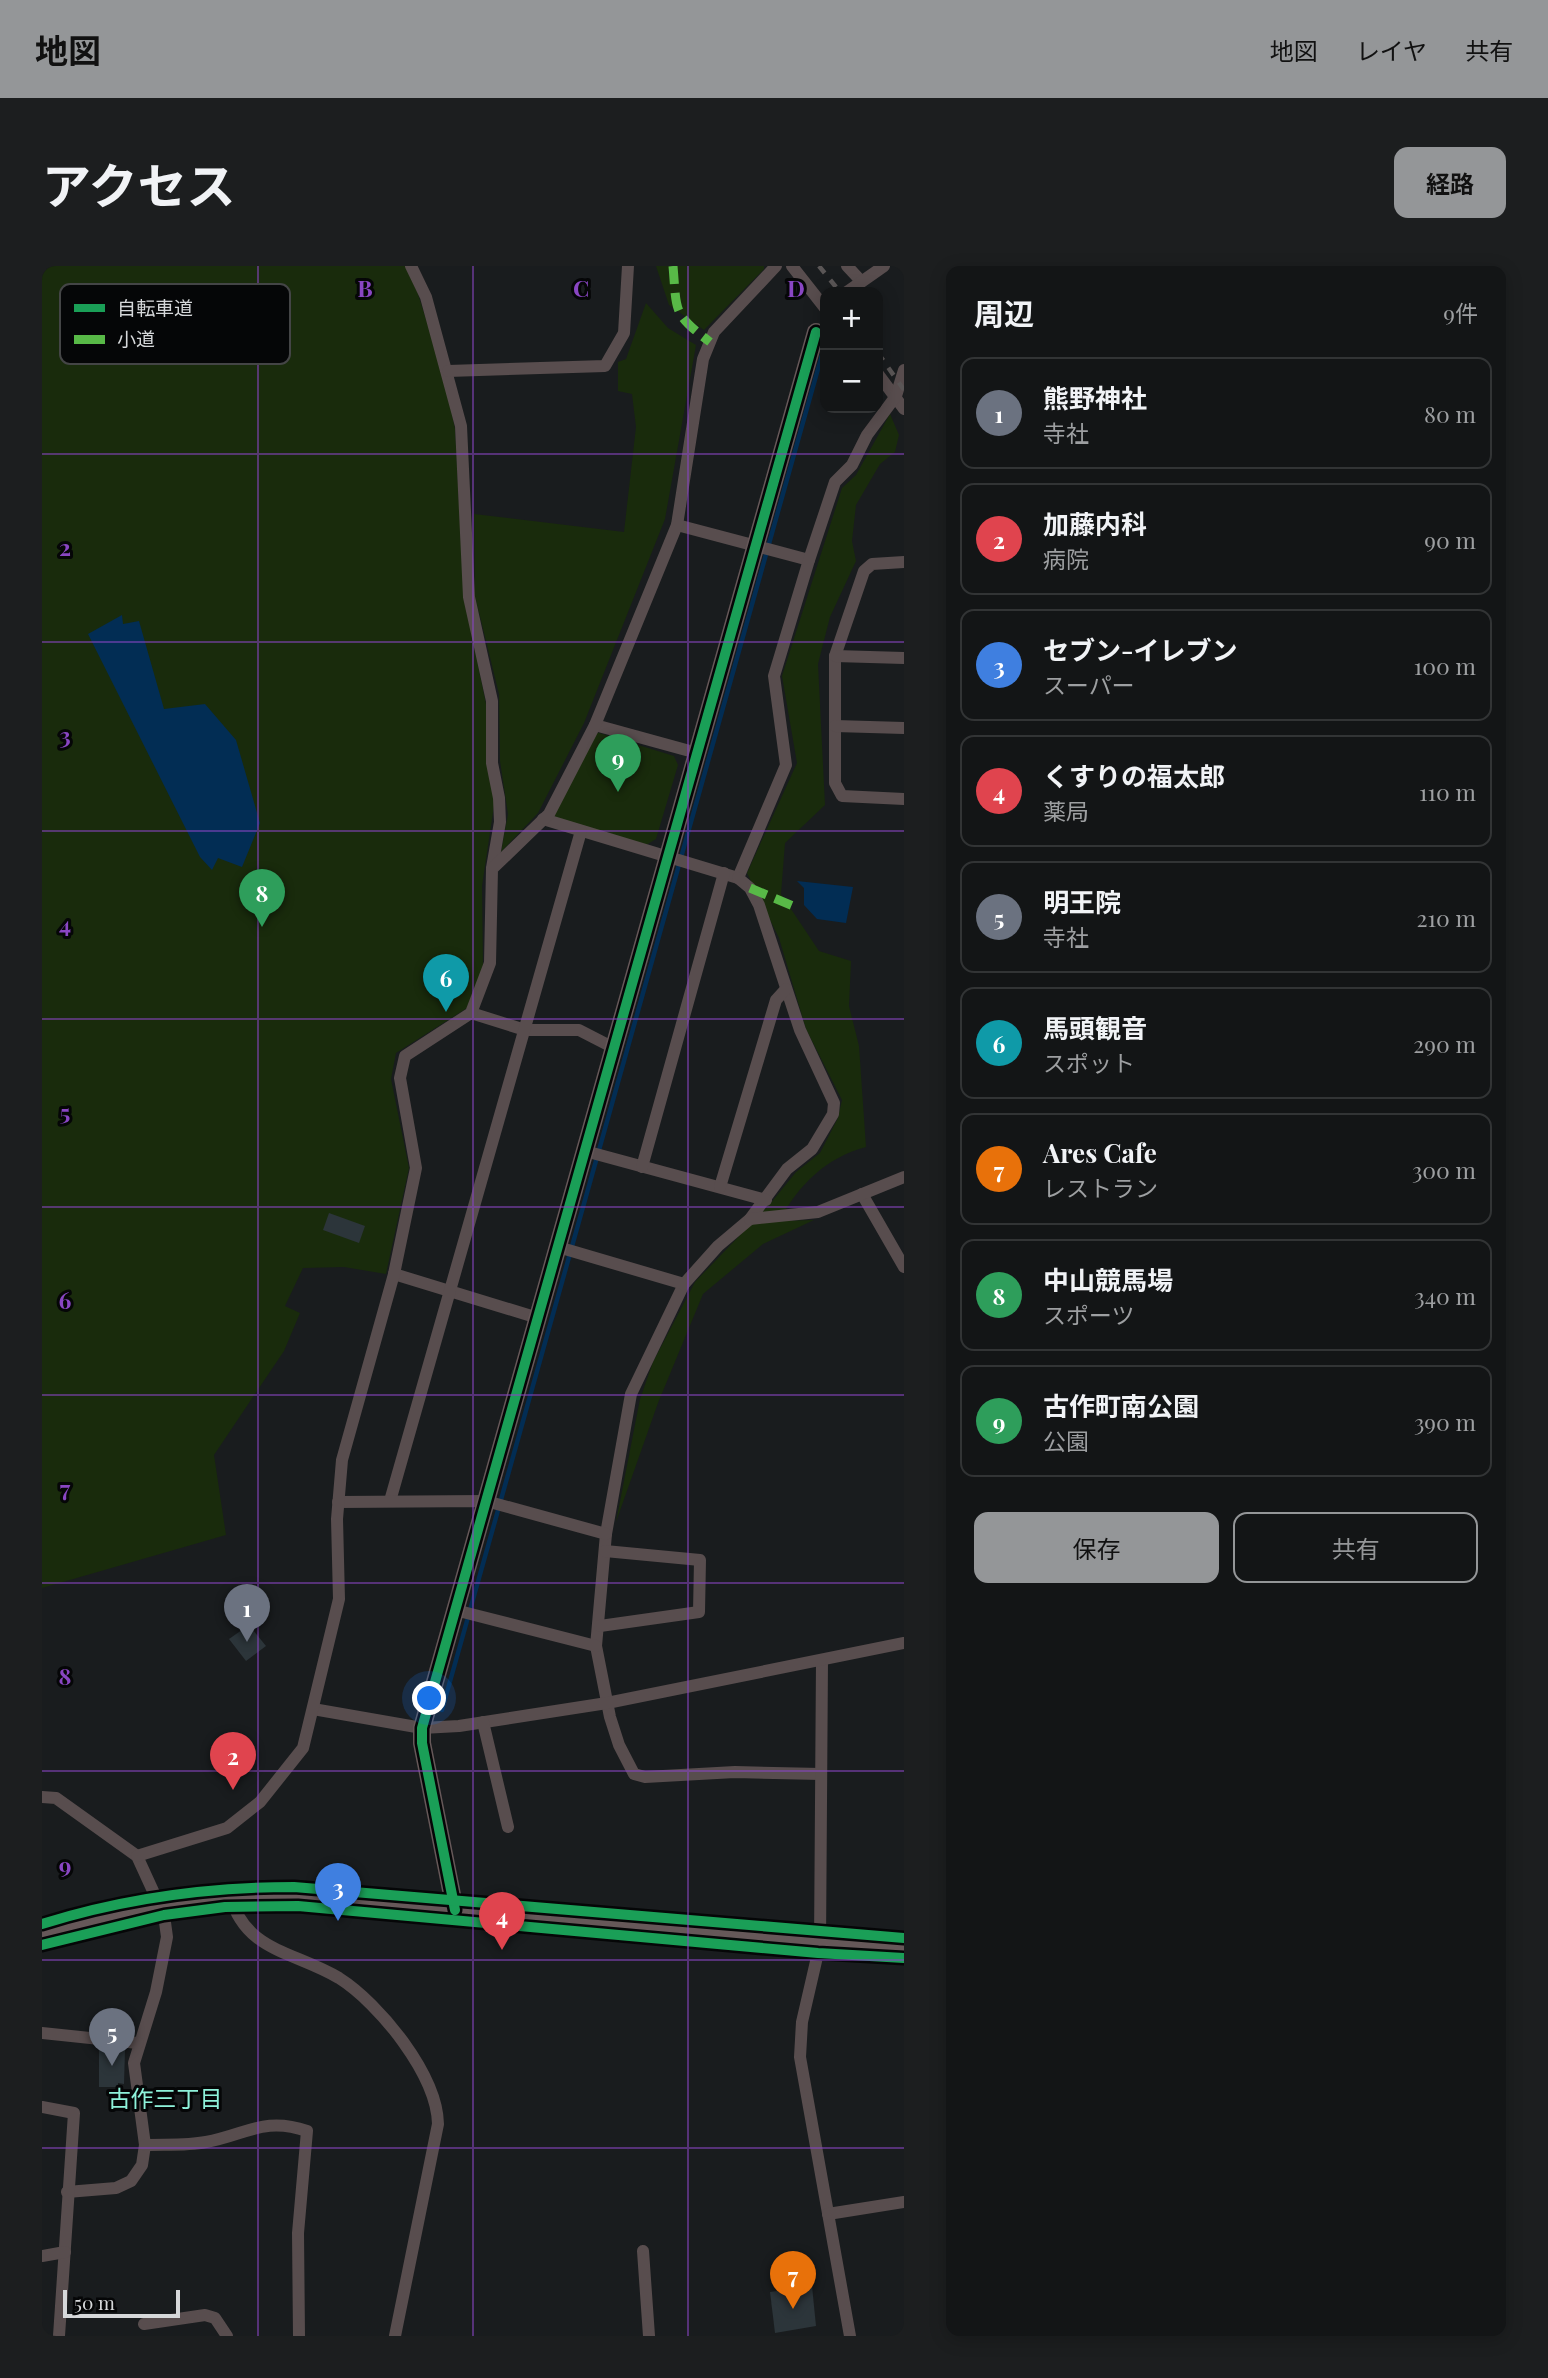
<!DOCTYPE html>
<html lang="ja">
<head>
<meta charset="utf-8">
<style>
  body { margin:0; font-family:"Playfair Display","Noto Sans JP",serif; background:#1c1e1f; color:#f1f3f6 }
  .controls { position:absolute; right:21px; top:21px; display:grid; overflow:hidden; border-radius:14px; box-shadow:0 4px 18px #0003 }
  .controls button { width:63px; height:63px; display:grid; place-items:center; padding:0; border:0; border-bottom:2px solid #323435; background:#131516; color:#f1f3f6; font:35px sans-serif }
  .scale { position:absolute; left:21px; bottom:18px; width:117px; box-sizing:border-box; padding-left:7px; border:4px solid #d6d8da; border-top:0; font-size:19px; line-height:24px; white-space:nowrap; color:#d6d8da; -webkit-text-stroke:5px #050607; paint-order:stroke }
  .you { position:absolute; left:388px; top:1433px; width:24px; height:24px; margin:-18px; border:5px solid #fff; border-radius:50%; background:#1a73e8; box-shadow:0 0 0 10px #1a73e833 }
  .badge { display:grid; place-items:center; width:46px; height:46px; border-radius:50%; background:#949698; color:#fff; font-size:23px; font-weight:700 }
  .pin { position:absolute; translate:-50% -58px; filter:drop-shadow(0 2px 4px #0008) }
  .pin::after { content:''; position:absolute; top:37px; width:24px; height:21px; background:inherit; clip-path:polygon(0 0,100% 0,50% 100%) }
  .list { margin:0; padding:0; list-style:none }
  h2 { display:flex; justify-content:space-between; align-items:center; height:91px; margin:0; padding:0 28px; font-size:30px }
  h2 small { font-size:23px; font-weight:400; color:#9d9fa1 }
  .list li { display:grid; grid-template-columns:46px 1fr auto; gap:21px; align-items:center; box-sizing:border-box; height:112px; margin:0 14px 14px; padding:0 14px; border:2px solid #323435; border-radius:14px }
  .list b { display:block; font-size:26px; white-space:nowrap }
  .list p { margin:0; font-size:23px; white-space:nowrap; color:#9d9fa1 }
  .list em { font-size:23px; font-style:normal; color:#9d9fa1 }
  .actions { display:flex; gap:14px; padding:21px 28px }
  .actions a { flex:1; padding:16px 0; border:2px solid #949698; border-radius:14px; text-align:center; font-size:24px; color:#949698 }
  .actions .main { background:#949698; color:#111 }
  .map { position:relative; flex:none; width:862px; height:2070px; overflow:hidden; border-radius:14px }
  header { display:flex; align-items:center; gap:42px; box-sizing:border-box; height:98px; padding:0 35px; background:#949698; color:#111 }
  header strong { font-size:33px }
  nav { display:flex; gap:38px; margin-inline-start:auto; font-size:24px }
  .intro { display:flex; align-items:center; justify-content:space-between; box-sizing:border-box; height:168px; padding:0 42px }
  h1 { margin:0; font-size:49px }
  .button { padding:18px 32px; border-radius:14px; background:#949698; color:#111; font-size:24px; font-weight:700 }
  main { display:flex; gap:42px; padding:0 42px }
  aside { flex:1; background:#131516; border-radius:14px; box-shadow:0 4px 18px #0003 }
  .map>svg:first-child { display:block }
  .green { fill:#192b0c }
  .water { fill:#022d54 }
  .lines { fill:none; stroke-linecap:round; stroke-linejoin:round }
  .stream { stroke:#022d54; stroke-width:4.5 }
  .building { fill:#2c353a }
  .street { stroke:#584d4e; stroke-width:12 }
  .secondary { stroke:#665859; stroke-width:18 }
  .rail { stroke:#5a5656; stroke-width:4.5; stroke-dasharray:9 9; stroke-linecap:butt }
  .quiet { stroke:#58b947; stroke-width:9; stroke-dasharray:18 9; stroke-linecap:butt }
  .cycleway-casing { stroke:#050607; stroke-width:15 }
  .cycleway { stroke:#1a9f57; stroke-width:10 }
  .grid { fill:none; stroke:#8946c3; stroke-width:2; stroke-opacity:0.55 }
  .labels { text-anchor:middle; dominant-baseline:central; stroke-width:6; stroke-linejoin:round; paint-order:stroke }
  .neighbourhood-label { font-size:23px; fill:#8ef2da; stroke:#050607 }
  .key { fill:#050607; stroke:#444546; stroke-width:2 }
  .key-label { font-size:19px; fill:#d6d8da }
  .grid-label { font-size:23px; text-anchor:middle; font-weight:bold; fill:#8946c3; stroke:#050607; stroke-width:6; stroke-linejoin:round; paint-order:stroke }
</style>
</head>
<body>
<header>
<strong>地図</strong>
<nav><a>地図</a><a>レイヤ</a><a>共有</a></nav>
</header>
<div class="intro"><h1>アクセス</h1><a class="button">経路</a></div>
<main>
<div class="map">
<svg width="862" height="2070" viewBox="0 0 862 2070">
  <rect width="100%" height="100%" fill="#191c1e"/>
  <g class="green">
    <polygon points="0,0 363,0 375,25 401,106 413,163 422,332 444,438 453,533 440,620 441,701 425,742 354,787 349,813 367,902 344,1008 302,1001 261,1002 243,1040 258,1047 242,1085 172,1189 184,1269 0,1322"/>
    <polygon points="614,0 722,0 722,3 662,64 627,39"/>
    <polygon points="604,37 626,62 654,79 623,253 542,457 496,547 459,586 466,548 458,495 457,428 433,330 432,248 582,266 594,161 590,128 576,125 576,96 584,93"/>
    <path d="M848,148L857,169L853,186L838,198L814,239L810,275L814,295L788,351L776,398L783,539L743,577L739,628L777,685L809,695L807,740L817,780L824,881C783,892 757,919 737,955L772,954L721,978L661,1028L616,1137L574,1256L598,1133L611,1096L653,1016L728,938L754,906L778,887L796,852L800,834L764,763L737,672L705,607L755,497L740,410L800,222L814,209Z"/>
    <polygon points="554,466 632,490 636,499 614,573 604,579 511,552"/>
  </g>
  <g class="water">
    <polygon points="80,349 81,358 97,355 122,443 163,438 194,474 218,557 200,601 176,592 170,604 158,591 46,368"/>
    <polygon points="755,615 811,621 804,657 775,653 762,639 762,622"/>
  </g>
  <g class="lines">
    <polyline class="stream" points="400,1444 783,78"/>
  </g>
  <g class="building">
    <polygon points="287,947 323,960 317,977 281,964"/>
    <polygon points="207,1359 224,1380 204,1395 187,1373"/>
    <polygon points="57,1782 83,1784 82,1818 76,1817 76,1821 57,1821"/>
    <polygon points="770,2020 774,2060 733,2067 728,2026"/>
  </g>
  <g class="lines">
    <g class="street">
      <polyline points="369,0 384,31 419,160 427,331 450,435 450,497 457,532 458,556 450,602"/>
      <polyline points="750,0 783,42"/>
      <polyline points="805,0 819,15"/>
      <polyline points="805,26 842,0"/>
      <polyline points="406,105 563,100 582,67 586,0"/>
      <polyline points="836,108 862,143"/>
      <polyline points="635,259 767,294"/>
      <polyline points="862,296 830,298 822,305 793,390 793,517 800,530 862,533"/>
      <polyline points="793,390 862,392"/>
      <polyline points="553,459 655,487"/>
      <polyline points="793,460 862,462"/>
      <polyline points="501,553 696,612 744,499 732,410 767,294 793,216 810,199 825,169 854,130 862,104"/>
      <polyline points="696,612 708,622 717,639 758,764 792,837 791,848 770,883 745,903 708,953 676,980 642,1018 589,1128 564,1268 554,1380 568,1451 577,1479 592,1508 603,1511 693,1506 779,1508"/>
      <polyline points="429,747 483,764 537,764 572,782"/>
      <polyline points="543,885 724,934"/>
      <polyline points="600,901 682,607"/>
      <polyline points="678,921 734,734 744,723"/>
      <polyline points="820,928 862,1001"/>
      <polyline points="708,953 776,946 862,911"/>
      <polyline points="516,981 642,1018"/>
      <polyline points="352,1008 496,1052"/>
      <polyline points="348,1235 539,565"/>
      <polyline points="296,1236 444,1235 564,1268"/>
      <polyline points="413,1344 554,1380"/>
      <polyline points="558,1360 657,1346 658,1294 563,1285"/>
      <polyline points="780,1394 778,1678 760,1756 758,1791 808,2070"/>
      <polyline points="271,1443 380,1462 417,1460 565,1437 862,1377"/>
      <polyline points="441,1456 466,1561"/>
      <polyline points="0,1531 14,1532 95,1590 122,1649 125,1671 114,1726 92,1797 103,1879 100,1899 89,1915 74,1922 25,1926"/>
      <polyline points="95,1590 185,1562 218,1536 261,1482 297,1333 295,1253 300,1194 352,1008 374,902 358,812 363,790 429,747 448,697 450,603 507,548 553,459 635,259 661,93 672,66 734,0"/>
      <path d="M188,1629C203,1686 252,1685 297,1712C338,1738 395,1809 396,1858L353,2070"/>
      <polyline points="0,1767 96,1777"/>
      <polyline points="0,1841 32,1847 17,2070"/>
      <path d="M103,1879C122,1878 144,1880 164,1876C204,1869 222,1850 265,1865L256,1967L257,2070"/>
      <polyline points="786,1948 862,1936"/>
      <polyline points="601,1985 607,2070"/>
      <polyline points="0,1990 23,1986"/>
      <polyline points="102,2058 163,2049 173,2052 185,2070"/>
    </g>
    <g class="secondary">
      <polyline points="413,1644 380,1477 380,1462 774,66"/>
      <path d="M0,1666C78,1642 155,1630 237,1628L778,1678L862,1682"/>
    </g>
    <g class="rail">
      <polyline points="777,0 798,26"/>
      <polyline points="836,87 862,124"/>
    </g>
    <g class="quiet">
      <path d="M631,0C635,46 630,47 668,76"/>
      <polyline points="708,622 756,642"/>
    </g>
    <g class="cycleway-casing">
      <g id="cycleway">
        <polyline points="413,1644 380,1477 380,1462 774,66"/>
        <path d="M0,1658C83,1632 165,1621 252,1621L862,1672"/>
        <polyline points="0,1679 122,1649 183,1641 256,1640 776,1687 862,1692"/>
      </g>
    </g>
    <use href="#cycleway" class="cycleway"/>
  </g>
  <path class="grid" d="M216,0V2070M431,0V2070M646,0V2070M0,188H862M0,376H862M0,565H862M0,753H862M0,941H862M0,1129H862M0,1317H862M0,1505H862M0,1694H862M0,1882H862"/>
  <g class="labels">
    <g class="neighbourhood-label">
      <text x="123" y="1831">古作三丁目</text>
    </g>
  </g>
  <rect x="18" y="18" width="230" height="80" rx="10" class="key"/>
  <rect x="32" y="38" width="31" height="8" fill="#1a9f57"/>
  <rect x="32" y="69" width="31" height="9" fill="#58b947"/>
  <g class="key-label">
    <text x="75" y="49">自転車道</text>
    <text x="75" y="80">小道</text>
  </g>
  <g class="grid-label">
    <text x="323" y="31">B</text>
    <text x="539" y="31">C</text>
    <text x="754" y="31">D</text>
    <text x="23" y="290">2</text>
    <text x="23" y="478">3</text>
    <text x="23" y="667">4</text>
    <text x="23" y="855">5</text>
    <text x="23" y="1043">6</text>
    <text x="23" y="1231">7</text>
    <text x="23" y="1419">8</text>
    <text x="23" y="1608">9</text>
  </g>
</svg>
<div class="controls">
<button>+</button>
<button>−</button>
</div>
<div class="scale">50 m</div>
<div class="you"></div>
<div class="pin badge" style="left:205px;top:1376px;background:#6b7280">1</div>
<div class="pin badge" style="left:191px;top:1524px;background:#e0444e">2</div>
<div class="pin badge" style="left:296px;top:1655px;background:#3f7fe0">3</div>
<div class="pin badge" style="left:460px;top:1684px;background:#e0444e">4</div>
<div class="pin badge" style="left:70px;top:1800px;background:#6b7280">5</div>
<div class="pin badge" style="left:404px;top:746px;background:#0f9aa8">6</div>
<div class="pin badge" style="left:751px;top:2043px;background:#e8710a">7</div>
<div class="pin badge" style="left:220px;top:661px;background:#2e9e5b">8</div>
<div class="pin badge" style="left:576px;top:526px;background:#2e9e5b">9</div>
</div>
<aside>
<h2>周辺<small>9件</small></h2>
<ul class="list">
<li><span class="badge" style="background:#6b7280">1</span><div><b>熊野神社</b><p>寺社</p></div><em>80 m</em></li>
<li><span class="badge" style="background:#e0444e">2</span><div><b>加藤内科</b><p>病院</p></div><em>90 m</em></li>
<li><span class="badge" style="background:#3f7fe0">3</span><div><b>セブン-イレブン</b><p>スーパー</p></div><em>100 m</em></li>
<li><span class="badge" style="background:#e0444e">4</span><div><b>くすりの福太郎</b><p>薬局</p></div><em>110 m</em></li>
<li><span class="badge" style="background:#6b7280">5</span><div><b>明王院</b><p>寺社</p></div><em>210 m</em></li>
<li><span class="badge" style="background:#0f9aa8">6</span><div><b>馬頭観音</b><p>スポット</p></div><em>290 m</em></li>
<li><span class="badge" style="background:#e8710a">7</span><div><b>Ares Cafe</b><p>レストラン</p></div><em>300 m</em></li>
<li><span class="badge" style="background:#2e9e5b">8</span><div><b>中山競馬場</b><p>スポーツ</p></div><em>340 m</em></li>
<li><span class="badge" style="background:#2e9e5b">9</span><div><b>古作町南公園</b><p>公園</p></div><em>390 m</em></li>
</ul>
<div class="actions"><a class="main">保存</a><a>共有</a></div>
</aside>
</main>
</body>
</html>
